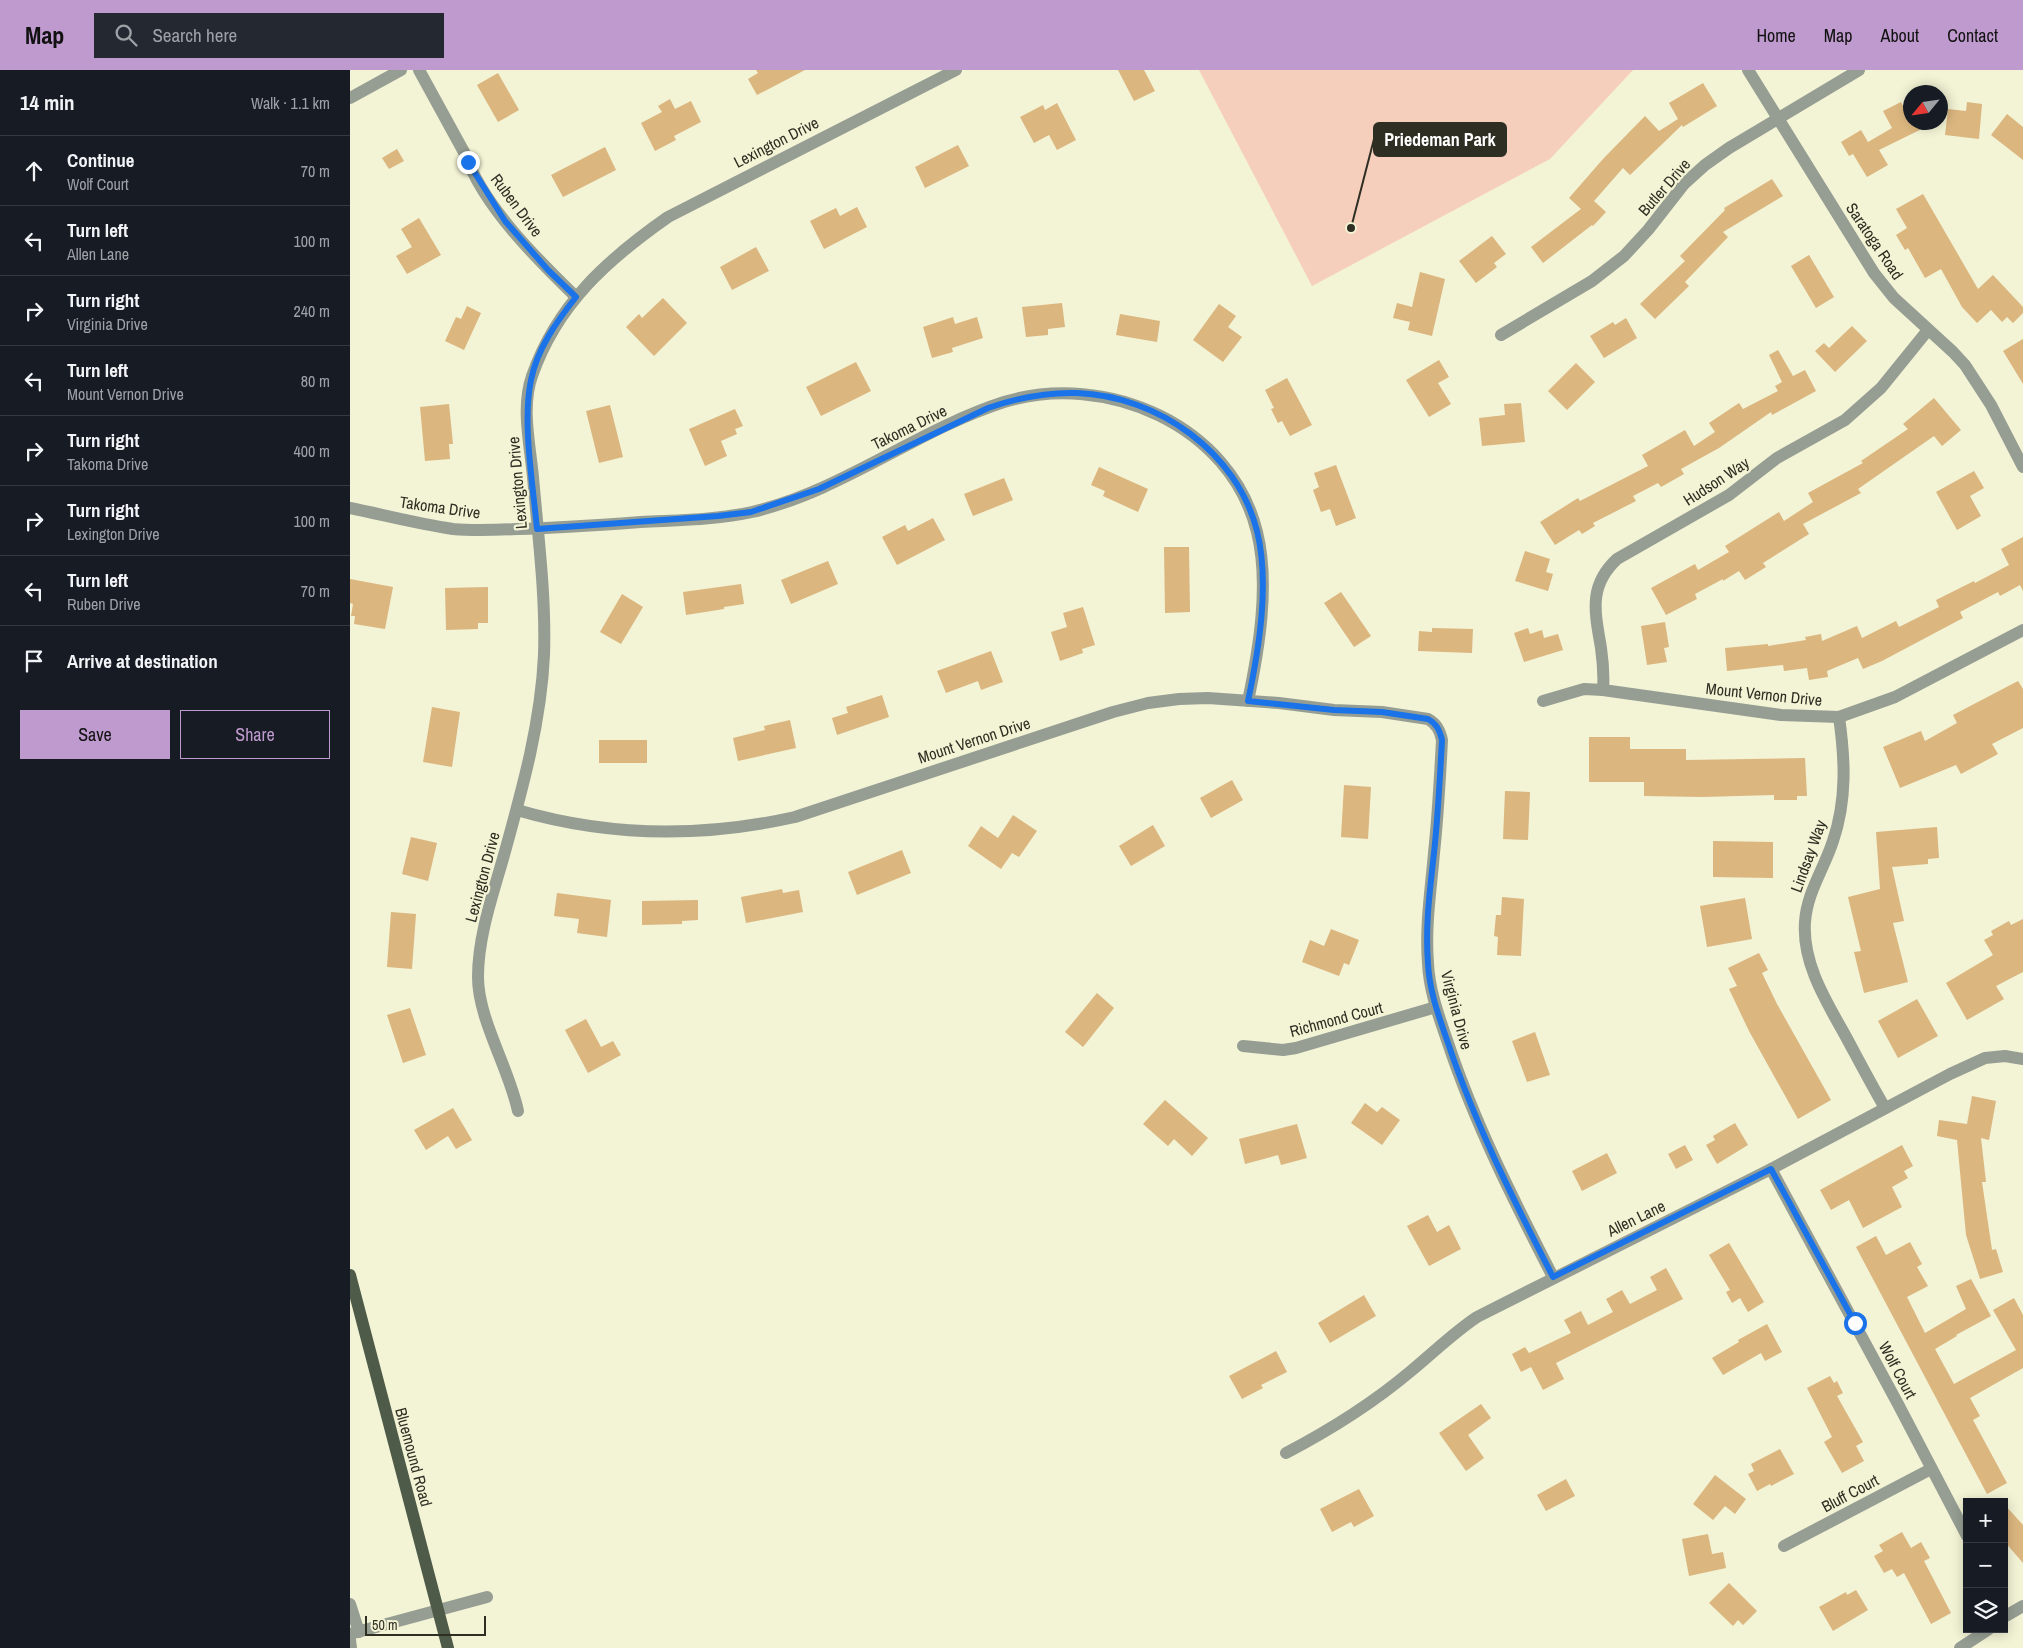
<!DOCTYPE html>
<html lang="en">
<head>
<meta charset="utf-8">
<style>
  body { margin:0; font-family:"Archivo Narrow",sans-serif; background:#242831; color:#f1f3f6 }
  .controls { position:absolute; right:15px; bottom:15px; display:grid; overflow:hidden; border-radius:0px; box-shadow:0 2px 12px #0003 }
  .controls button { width:45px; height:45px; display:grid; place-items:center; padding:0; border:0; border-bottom:1px solid #363941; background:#171b24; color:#f1f3f6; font:25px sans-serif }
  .compass { position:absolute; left:1553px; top:15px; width:45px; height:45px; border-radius:50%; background:#171b24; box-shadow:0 2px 12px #0003; rotate:241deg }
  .scale { position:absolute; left:15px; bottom:12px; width:121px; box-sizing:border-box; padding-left:5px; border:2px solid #2e2e23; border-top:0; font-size:14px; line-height:18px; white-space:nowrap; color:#2e2e23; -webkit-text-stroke:4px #f3f3d5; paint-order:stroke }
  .stop { position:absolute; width:15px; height:15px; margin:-11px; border:4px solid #1a73e8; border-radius:50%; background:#fff }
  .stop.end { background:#1a73e8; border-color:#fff; box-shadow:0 1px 5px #0008 }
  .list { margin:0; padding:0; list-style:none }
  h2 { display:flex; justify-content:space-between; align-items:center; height:65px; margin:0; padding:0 20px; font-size:21px }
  h2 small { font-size:16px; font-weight:400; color:#9ea1a6 }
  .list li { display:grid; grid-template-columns:32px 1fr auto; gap:15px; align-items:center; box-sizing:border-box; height:70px; padding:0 20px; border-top:1px solid #363941 }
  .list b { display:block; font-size:19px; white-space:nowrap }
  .list p { margin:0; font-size:16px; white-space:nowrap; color:#9ea1a6 }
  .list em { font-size:16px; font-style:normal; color:#9ea1a6 }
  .actions { display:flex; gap:10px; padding:15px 20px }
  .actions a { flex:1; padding:11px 0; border:1px solid #bf9ace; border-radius:0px; text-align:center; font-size:18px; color:#bf9ace }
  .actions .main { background:#bf9ace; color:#111 }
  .icon { flex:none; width:28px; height:28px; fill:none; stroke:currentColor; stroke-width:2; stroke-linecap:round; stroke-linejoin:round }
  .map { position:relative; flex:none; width:1673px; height:1578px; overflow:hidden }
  header { display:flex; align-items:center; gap:30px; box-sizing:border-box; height:70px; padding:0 25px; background:#bf9ace; color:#111 }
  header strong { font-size:24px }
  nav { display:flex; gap:28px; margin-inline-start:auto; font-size:18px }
  .search { width:350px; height:45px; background:#242831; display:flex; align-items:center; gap:12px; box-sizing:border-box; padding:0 18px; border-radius:0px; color:#9ea1a6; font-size:19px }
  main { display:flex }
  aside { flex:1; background:#171b24 }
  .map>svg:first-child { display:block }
  .green { fill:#f6cfbc }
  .building { fill:#dbb67f }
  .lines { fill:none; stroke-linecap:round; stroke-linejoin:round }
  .minor { stroke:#969e93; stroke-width:12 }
  .major { stroke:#4e5b49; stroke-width:12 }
  .route { stroke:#1a73e8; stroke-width:6 }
  .labels { text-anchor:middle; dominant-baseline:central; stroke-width:4.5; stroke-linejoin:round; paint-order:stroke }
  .street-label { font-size:16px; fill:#2e2e23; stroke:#f3f3d5 }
  .leader { fill:none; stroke:#2e2e23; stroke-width:2 }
  .callout-dot { fill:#2e2e23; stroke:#f3f3d5; stroke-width:2 }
  .callout { fill:#2e2e23; stroke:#2e2e23; stroke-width:2 }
  .callout-label { font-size:18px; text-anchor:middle; font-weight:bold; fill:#fff }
</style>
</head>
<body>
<header>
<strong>Map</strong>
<div class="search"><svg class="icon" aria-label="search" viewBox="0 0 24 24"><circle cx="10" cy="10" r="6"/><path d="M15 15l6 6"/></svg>Search here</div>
<nav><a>Home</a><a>Map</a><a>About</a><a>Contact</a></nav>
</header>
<main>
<aside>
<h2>14 min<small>Walk · 1.1 km</small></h2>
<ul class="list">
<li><svg class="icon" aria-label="ahead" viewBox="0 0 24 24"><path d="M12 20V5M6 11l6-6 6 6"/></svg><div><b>Continue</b><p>Wolf Court</p></div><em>70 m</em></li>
<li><svg class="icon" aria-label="left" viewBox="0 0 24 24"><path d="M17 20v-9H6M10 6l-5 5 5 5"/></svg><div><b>Turn left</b><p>Allen Lane</p></div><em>100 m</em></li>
<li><svg class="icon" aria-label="right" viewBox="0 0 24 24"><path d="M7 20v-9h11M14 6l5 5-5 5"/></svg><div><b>Turn right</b><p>Virginia Drive</p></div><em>240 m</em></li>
<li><svg class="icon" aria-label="left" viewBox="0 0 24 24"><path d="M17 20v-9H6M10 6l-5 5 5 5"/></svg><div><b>Turn left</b><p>Mount Vernon Drive</p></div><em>80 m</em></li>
<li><svg class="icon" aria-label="right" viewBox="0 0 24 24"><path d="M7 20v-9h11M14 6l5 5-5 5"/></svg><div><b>Turn right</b><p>Takoma Drive</p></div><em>400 m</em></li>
<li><svg class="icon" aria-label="right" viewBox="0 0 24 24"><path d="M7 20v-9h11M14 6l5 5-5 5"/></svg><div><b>Turn right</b><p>Lexington Drive</p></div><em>100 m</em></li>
<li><svg class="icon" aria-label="left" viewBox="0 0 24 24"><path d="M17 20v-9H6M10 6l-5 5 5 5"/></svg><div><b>Turn left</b><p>Ruben Drive</p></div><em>70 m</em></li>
<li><svg class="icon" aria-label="arrive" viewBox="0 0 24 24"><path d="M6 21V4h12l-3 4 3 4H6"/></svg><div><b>Arrive at destination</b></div></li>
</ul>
<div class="actions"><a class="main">Save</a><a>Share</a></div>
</aside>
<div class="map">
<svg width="1673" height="1578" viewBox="0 0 1673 1578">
  <rect width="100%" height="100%" fill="#f3f3d5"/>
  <polygon class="green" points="849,0 1283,0 1200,89 962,216"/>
  <g class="building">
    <polygon points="406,0 455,0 407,25 398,9 408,3"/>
    <polygon points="768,0 794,0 805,21 784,31"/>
    <polygon points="148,3 169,40 148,52 127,15"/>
    <polygon points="1353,13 1367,36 1333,57 1332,55 1280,105 1273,98 1244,131 1256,142 1243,156 1242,155 1193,193 1181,177 1231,139 1219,128 1253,89 1295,46 1309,61 1328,49 1319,33"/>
    <polygon points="320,29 325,39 341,31 351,52 324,66 326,70 305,81 291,53 312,42 308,36"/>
    <polygon points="1551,32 1556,42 1560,39 1560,52 1586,52 1529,80 1538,95 1517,107 1503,84 1499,86 1491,72 1511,60 1518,72 1542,58 1533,41"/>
    <polygon points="1617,32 1632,34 1629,69 1595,65 1598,39 1616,41"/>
    <polygon points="707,33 726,70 707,80 699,65 684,73 670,47 693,35 695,40"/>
    <polygon points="1657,44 1673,57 1673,90 1641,65"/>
    <polygon points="608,75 619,96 575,118 565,97"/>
    <polygon points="255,77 266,100 213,127 201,105"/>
    <polygon points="47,79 54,91 39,99 32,88"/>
    <polygon points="1422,109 1433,126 1373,162 1378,167 1335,212 1339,216 1305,249 1290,234 1335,191 1330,186 1375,140 1374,138"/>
    <polygon points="1573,124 1628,219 1643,205 1673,237 1673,243 1663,253 1657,247 1652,252 1641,240 1627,253 1612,237 1591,199 1575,208 1558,178 1555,180 1546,165 1557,158 1546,139"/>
    <polygon points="507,137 517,157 474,179 460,151 486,138 490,146"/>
    <polygon points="69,148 91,185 57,204 46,186 62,177 51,159"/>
    <polygon points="1142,166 1156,184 1144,193 1147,197 1126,213 1109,191"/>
    <polygon points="406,177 419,201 382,220 370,197"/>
    <polygon points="1459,185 1484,227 1466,238 1441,196"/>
    <polygon points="1070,202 1095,209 1082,266 1058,260 1060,252 1043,248 1047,233 1062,237"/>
    <polygon points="313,228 337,253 304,286 276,257 289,244 292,248"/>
    <polygon points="712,233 715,257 698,259 698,265 676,267 672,237"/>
    <polygon points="869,234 886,246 878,257 892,267 873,292 843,270"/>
    <polygon points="117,236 131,243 114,280 95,271 106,247 111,249"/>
    <polygon points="770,244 810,251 807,272 766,265"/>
    <polygon points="603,247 605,254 627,247 633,268 602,278 603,282 582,288 573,257"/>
    <polygon points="1276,248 1287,268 1254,288 1240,266 1263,252 1265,255"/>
    <polygon points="1502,256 1517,271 1485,302 1465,281 1474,273 1479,278"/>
    <polygon points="1673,269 1673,314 1653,281"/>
    <polygon points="1428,280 1443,306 1455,300 1466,321 1422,345 1421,342 1369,378 1331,399 1334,404 1311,417 1308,413 1283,426 1286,431 1243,453 1245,456 1232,464 1229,460 1205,475 1190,452 1228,428 1230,431 1298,396 1292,385 1335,360 1344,376 1365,362 1359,353 1389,333 1393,339 1428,321 1425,316 1432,312 1419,285"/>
    <polygon points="1089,290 1099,307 1088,313 1101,334 1079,347 1056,310"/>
    <polygon points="506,292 521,321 471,346 456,317"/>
    <polygon points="1226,293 1245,312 1217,340 1198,321"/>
    <polygon points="937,308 962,355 940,366 932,351 928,353 921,339 924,338 915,320"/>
    <polygon points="1584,328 1611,360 1592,376 1584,366 1508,419 1511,423 1453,454 1459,464 1413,493 1416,497 1395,510 1389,501 1373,511 1373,509 1345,524 1347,529 1316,545 1301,518 1345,494 1348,500 1379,482 1375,476 1429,442 1434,451 1463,432 1458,423 1513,393 1511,391 1558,359 1553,354"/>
    <polygon points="1171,333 1175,372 1132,376 1129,348 1155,345 1154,334"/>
    <polygon points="99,334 103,374 99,374 100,389 75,391 70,337"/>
    <polygon points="260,335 273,387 249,393 236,341"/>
    <polygon points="385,339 393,356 385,359 387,364 371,371 377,386 355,396 339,359"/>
    <polygon points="986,395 1006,448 986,456 980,439 971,442 963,420 969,417 964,403"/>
    <polygon points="749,397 798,419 788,442 753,426 755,421 741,415"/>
    <polygon points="1624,401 1634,418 1620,426 1631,446 1607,460 1586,422"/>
    <polygon points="654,408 663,430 623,446 614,424"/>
    <polygon points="583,448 595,470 547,495 532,467 555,455 558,461"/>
    <polygon points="1673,467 1673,521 1670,515 1650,526 1648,522 1610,542 1613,548 1532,591 1513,599 1508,588 1477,601 1478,607 1459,610 1457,598 1434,601 1433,595 1377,601 1375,578 1418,574 1418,576 1456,570 1455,567 1471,564 1472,571 1507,556 1512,568 1546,551 1549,557 1589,537 1586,530 1624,511 1625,513 1659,495 1651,479"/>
    <polygon points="814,477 839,477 840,542 815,543"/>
    <polygon points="1175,481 1200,489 1196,502 1203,504 1198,521 1165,511"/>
    <polygon points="478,491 488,514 441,534 431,510"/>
    <polygon points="0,509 43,517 35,559 4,554 5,546 1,546 3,534 0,533"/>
    <polygon points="391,514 394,534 374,537 374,539 336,545 333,522"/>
    <polygon points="138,517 138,553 128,553 128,559 96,560 95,518"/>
    <polygon points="991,522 1021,566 1004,577 974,533"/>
    <polygon points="272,524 293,537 271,574 250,562"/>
    <polygon points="733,537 745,575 732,579 733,583 710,591 701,562 717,557 713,543"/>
    <polygon points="1315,552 1319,577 1314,578 1317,592 1297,595 1291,556"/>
    <polygon points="1082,558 1123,559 1122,583 1068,581 1069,561 1082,562"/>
    <polygon points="1178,558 1180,564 1192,560 1194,568 1208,564 1213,580 1174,592 1164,563"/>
    <polygon points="641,581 653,612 631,620 628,611 596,623 587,601"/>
    <polygon points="1668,611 1673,619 1673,658 1642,674 1648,684 1611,704 1606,695 1550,718 1533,677 1571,661 1575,671 1607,653 1603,645"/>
    <polygon points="532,625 539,647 487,665 482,648 498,643 496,637"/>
    <polygon points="82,637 110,642 102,697 73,692"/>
    <polygon points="440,650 446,678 388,691 383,668 415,660 414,656"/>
    <polygon points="1239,667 1280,667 1280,679 1336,679 1336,690 1455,688 1457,726 1447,726 1447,730 1424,730 1424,725 1352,727 1294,726 1294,712 1239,712"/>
    <rect x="249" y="670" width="48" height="23"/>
    <polygon points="882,710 893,730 861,748 850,728"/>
    <polygon points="994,715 1021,717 1018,769 991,767"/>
    <polygon points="1155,721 1180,722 1178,770 1153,769"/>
    <polygon points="663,745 687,761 669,787 662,783 651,799 618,776 631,756 648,768"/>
    <polygon points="803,755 815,776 781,796 769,776"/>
    <polygon points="1587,757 1589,788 1578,789 1578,794 1542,797 1554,851 1543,853 1558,912 1514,923 1504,882 1511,881 1498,827 1530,819 1526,762"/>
    <polygon points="61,767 87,773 78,811 52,804"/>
    <polygon points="1363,771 1423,772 1423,808 1363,807"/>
    <polygon points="552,780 561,803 507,825 498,802"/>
    <polygon points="432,819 433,823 449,820 453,842 396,853 391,827"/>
    <polygon points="207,823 261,830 257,867 227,863 229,849 204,846"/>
    <polygon points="1152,827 1174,829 1171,886 1147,885 1148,867 1144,866 1146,845 1151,845"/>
    <polygon points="1395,828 1402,869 1357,877 1350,836"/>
    <polygon points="348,830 348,850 332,851 332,854 292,855 292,831"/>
    <polygon points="41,842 66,844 62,899 37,897"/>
    <polygon points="1673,849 1673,902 1646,916 1654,929 1617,950 1596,913 1643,885 1634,870 1643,865 1641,861 1659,851 1661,855"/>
    <polygon points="981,859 1009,870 999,895 994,893 989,906 952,892 960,870 974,876"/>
    <polygon points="1409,883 1418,900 1412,903 1427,934 1481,1030 1448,1049 1399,961 1379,919 1387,916 1378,898"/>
    <polygon points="747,923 764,938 733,977 715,962"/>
    <polygon points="1567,929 1588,966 1548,988 1528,951"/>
    <polygon points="60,938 76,985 53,993 37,945"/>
    <polygon points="236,949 251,977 263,971 271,985 238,1003 215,960"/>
    <polygon points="1185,962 1200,1005 1177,1012 1162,971"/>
    <polygon points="1622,1026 1646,1031 1639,1070 1631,1068 1636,1112 1632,1112 1642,1180 1646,1179 1653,1202 1630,1209 1616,1165 1607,1070 1587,1066 1589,1050 1617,1054"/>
    <polygon points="815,1030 858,1068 842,1086 824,1069 818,1076 793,1054"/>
    <polygon points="1015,1033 1027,1042 1032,1037 1050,1050 1032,1075 1001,1053"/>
    <polygon points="103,1038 122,1070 106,1079 98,1066 76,1080 64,1060"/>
    <polygon points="1385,1053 1398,1075 1367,1094 1356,1075 1365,1070 1363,1066"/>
    <polygon points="947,1054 957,1088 931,1095 928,1085 895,1094 889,1069"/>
    <polygon points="1335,1075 1343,1090 1326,1099 1318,1084"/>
    <polygon points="1552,1075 1563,1096 1554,1101 1558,1108 1542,1117 1552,1137 1513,1158 1499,1130 1481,1140 1470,1120"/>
    <polygon points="1257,1083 1267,1103 1232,1121 1222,1101"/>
    <polygon points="1078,1145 1087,1162 1099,1155 1111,1179 1079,1196 1057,1156"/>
    <polygon points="1526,1166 1536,1185 1560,1172 1572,1194 1567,1197 1578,1216 1557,1227 1575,1263 1616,1239 1606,1216 1621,1209 1641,1246 1606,1265 1607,1266 1585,1279 1604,1314 1666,1280 1643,1240 1664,1228 1673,1245 1673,1298 1620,1328 1630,1346 1623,1350 1657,1413 1637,1424 1506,1177"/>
    <polygon points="1379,1173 1414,1232 1398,1242 1390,1228 1382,1233 1376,1222 1380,1220 1359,1185"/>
    <polygon points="1316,1198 1333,1229 1206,1293 1214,1309 1193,1320 1181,1297 1171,1302 1162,1284 1175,1277 1179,1283 1221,1263 1214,1250 1231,1241 1238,1255 1263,1242 1256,1229 1272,1220 1280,1234 1307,1220 1300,1207"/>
    <polygon points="1014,1225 1026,1246 980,1273 968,1253"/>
    <polygon points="1417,1254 1432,1282 1415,1291 1411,1283 1373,1305 1362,1288 1389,1272 1388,1270"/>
    <polygon points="926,1281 937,1302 911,1315 913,1318 892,1329 879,1306"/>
    <polygon points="1480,1306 1484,1313 1487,1311 1493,1323 1487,1326 1513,1372 1506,1376 1514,1391 1492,1403 1474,1372 1482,1367 1457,1318"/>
    <polygon points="1131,1334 1141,1348 1118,1365 1134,1388 1116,1401 1089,1363"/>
    <polygon points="1430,1379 1444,1404 1421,1416 1420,1414 1407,1421 1398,1404 1404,1401 1401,1394"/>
    <polygon points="1365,1405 1396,1429 1385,1444 1375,1436 1363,1450 1343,1434"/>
    <polygon points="1216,1409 1225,1426 1196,1441 1187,1425"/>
    <polygon points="1009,1419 1024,1446 1004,1457 1001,1452 982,1462 970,1439"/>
    <polygon points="1654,1434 1673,1455 1673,1493 1654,1471"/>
    <polygon points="1552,1462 1561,1478 1571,1472 1580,1488 1574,1491 1601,1543 1581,1554 1554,1503 1547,1507 1542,1499 1534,1503 1524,1486 1533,1481 1529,1475"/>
    <polygon points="1358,1464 1362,1484 1373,1482 1376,1498 1339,1506 1332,1469"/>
    <polygon points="1379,1513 1407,1541 1393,1555 1388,1550 1383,1556 1359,1533"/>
    <polygon points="1506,1520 1518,1540 1483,1561 1469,1537 1496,1522 1497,1525"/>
  </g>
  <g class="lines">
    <g class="minor">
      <path d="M69,0L115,84C134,137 186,188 226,227"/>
      <polyline points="1398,0 1524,203 1544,228 1603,282 1615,295 1641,335 1673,397"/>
      <polyline points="0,28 51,0"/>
      <polyline points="1151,265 1242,211 1274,186 1298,160 1334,114 1355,95 1379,78 1509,0"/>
      <path d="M0,438C34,445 69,454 103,459C125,461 146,460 168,459C209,458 250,455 291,452C327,450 366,450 402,442C492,421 567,360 654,332C756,301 881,355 907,462C920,514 909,579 898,631"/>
      <path d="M1253,620C1254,606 1253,592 1251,578C1245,542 1238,516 1267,489L1379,425L1427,388L1495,350L1531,318L1578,260"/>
      <polyline points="1193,631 1234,619 1253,620 1431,645 1489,647 1545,627 1673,560"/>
      <path d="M1489,647C1495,689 1497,730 1483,771C1474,799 1457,822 1455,852C1452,893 1476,931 1495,965C1508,989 1521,1014 1535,1038"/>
      <path d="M167,740C259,767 351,768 445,747L763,642L798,633L829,629L858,628L929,633L984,640L1032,642L1078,649C1087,654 1090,661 1092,670C1090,708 1088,746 1084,783C1081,819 1075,856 1078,893C1079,920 1089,947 1098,973C1125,1054 1164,1131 1203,1207"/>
      <polyline points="893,976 933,980 946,978 1086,937"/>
      <path d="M168,1041C159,998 128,949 128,907C128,866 143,824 154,785C172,720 191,653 194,585C196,526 188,466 183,407C180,375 171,337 182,306C207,234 258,189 318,147L606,0"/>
      <polyline points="1421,1099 1548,1334 1617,1466"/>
      <path d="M936,1383C980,1360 1023,1333 1061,1301C1083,1283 1103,1263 1127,1247L1421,1099L1600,1004L1635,988L1655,986L1673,989"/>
      <polyline points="1434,1476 1581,1399"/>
      <polyline points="0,1534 9,1562"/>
      <polyline points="1654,1547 1673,1536"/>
      <polyline points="0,1564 137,1527"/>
      <polyline points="0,1570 1,1578"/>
      <polyline points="1610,1578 1639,1559"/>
    </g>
    <polyline class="major" points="0,1205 98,1578"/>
  </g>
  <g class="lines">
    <path class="route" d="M118,92L155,151L198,200L226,227C207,251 187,279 181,310C172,352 183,415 187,459L368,446L401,442L469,419L638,338C667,328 697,322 727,323C808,326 887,382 907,461C920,513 909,579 898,631L984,640L1032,642L1078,649C1087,654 1090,661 1092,670C1090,708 1088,746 1084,783C1080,819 1075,856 1078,893C1079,920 1089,947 1098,973C1125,1054 1164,1131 1203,1207L1421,1099L1505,1253"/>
  </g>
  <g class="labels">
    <g class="street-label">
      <text transform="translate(426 72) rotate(-27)">Lexington Drive</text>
      <text transform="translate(1314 117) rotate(-49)">Butler Drive</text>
      <text transform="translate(167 135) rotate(53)">Ruben Drive</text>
      <text transform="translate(1525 171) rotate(56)">Saratoga Road</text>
      <text transform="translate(559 357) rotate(-26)">Takoma Drive</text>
      <text transform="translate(1366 411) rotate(-33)">Hudson Way</text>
      <text transform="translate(167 413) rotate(-95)">Lexington Drive</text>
      <text transform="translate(90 437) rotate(8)">Takoma Drive</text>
      <text transform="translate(1414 624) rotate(6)">Mount Vernon Drive</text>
      <text transform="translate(624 670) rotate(-18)">Mount Vernon Drive</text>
      <text transform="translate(1458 786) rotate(-70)">Lindsay Way</text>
      <text transform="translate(132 807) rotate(-75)">Lexington Drive</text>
      <text transform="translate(1107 940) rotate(75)">Virginia Drive</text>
      <text transform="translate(986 949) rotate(-15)">Richmond Court</text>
      <text transform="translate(1286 1148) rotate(-26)">Allen Lane</text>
      <text transform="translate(1548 1300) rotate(62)">Wolf Court</text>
      <text transform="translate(64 1387) rotate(75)">Bluemound Road</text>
      <text transform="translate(1500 1423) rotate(-28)">Bluff Court</text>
    </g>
  </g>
  <path class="leader" d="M1001 158L1024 69"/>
  <circle class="callout-dot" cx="1001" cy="158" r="5"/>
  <rect class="callout" x="1024" y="53" width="132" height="33" rx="5"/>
  <g class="callout-label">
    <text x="1090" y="76">Priedeman Park</text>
  </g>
</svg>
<div class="controls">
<button>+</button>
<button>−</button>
<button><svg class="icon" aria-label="layers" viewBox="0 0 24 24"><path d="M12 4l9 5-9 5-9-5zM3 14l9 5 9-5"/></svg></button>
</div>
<svg class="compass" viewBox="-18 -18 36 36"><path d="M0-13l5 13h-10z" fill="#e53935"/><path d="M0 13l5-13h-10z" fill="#9ea1a6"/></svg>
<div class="scale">50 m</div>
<div class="stop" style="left:1505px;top:1253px"></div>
<div class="stop end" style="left:118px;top:92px"></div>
</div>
</main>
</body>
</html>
